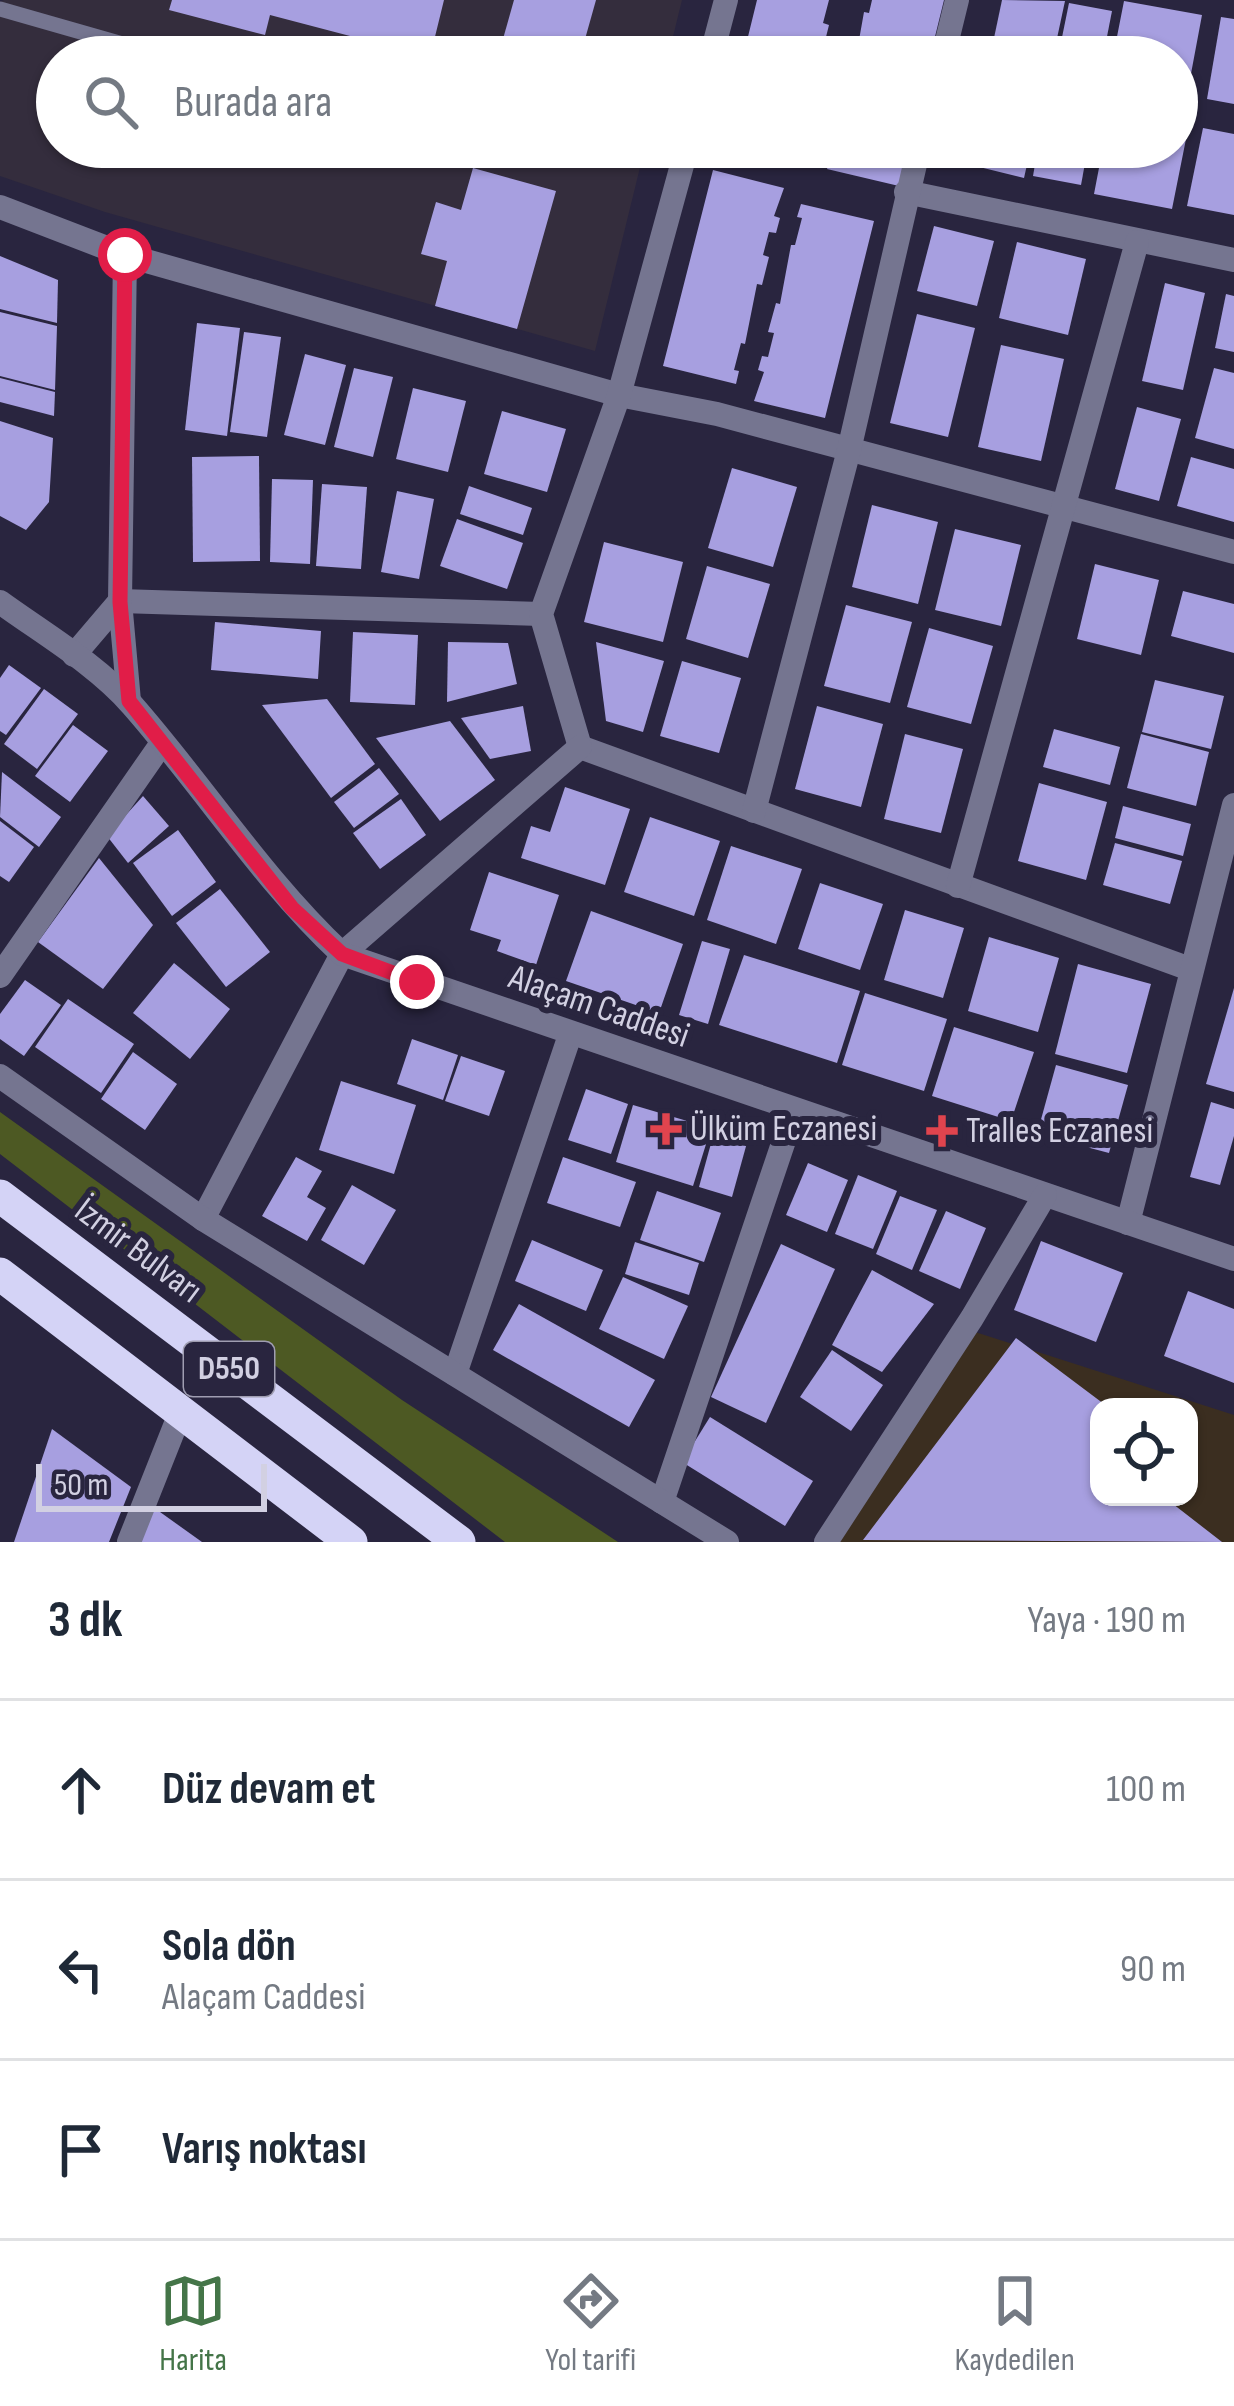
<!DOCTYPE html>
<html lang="tr">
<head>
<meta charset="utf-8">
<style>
  body { margin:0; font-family:"Sofia Sans Condensed",sans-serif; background:#f6f6f7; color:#1f2937 }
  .controls { position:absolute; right:36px; bottom:36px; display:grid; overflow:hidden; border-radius:24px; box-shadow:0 3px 9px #0004 }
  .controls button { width:108px; height:108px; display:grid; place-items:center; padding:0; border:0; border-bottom:3px solid #e0e1e3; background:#fff; color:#1f2937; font:60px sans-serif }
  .scale { position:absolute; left:36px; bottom:30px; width:231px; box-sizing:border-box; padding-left:12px; border:6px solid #d2d0e2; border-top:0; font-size:33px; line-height:42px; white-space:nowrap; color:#d2d0e2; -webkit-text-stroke:9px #29253f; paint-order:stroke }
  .stop { position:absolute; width:36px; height:36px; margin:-27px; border:9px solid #e11d48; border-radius:50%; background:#fff }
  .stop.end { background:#e11d48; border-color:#fff; box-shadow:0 3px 12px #0008 }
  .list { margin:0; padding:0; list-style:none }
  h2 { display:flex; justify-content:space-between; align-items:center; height:156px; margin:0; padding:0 48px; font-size:51px }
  h2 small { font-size:39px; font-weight:400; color:#747a83 }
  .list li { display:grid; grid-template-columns:78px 1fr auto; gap:36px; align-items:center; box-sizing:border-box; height:180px; padding:0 48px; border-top:3px solid #e0e1e3 }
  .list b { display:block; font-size:45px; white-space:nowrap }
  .list p { margin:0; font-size:39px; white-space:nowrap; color:#747a83 }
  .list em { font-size:39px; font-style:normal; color:#747a83 }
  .icon { flex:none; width:66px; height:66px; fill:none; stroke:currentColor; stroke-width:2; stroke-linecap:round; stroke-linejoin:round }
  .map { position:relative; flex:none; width:1234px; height:1542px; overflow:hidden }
  .search { position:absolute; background:#fff; box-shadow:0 3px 9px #0004; left:36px; right:36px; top:36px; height:132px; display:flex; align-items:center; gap:30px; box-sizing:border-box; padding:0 42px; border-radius:66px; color:#747a83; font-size:45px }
  .sheet { height:696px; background:#fff }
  nav { display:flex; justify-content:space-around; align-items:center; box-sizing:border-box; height:168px; border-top:3px solid #e0e1e3; background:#fff; font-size:33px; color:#747a83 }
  nav a { display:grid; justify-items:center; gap:6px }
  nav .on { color:#447548 }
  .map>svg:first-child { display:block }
  .education { fill:#342d3d }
  .medical { fill:#3b2e20; fill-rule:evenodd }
  .green { fill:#4d5923 }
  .building { fill:#a79fe0 }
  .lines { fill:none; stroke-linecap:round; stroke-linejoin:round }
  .service { stroke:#757590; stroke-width:15 }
  .minor { stroke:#757590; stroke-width:24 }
  .tertiary { stroke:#757590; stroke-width:24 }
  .trunk { stroke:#d4d3f6; stroke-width:33 }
  .route { stroke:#e11d48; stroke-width:15 }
  .health-dot { fill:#e0444e; stroke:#29253f; stroke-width:4.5 }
  .labels { text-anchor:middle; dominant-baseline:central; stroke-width:12; stroke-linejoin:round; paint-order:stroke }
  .shield { fill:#29253f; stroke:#9f9db1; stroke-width:3 }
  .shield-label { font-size:33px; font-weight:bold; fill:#d2d0e2 }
  .street-label { font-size:36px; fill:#d2d0e2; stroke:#29253f }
  .poi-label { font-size:36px; fill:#d2d0e2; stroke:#29253f; text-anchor:start }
</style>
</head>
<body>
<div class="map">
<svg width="1234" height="1542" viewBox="0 0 1234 1542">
  <rect width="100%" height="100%" fill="#29253f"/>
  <polygon class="education" points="4,0 682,0 668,57 57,57 57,147 645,147 595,351 105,212 0,176 0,2"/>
  <path class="medical" d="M972,1331L1234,1415V1542H838ZM1099,1407H1189V1497H1099Z"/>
  <polygon class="green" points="0,1112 402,1400 618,1542 505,1542 0,1154"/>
  <g class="building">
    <polygon points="172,0 444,0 430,57 270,15 265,35 169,10"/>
    <polygon points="514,0 596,0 580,57 514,57 499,53"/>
    <polygon points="757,0 829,0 823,23 829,25 822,53 817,52 816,57 743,57"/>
    <polygon points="872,0 944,0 930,57 856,57 864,12 869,13"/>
    <polygon points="1002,0 1065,1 1053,57 990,57"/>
    <polygon points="1124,1 1202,15 1187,95 1177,94 1177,57 1113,57"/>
    <polygon points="1069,3 1112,11 1103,57 1058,57"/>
    <polygon points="1221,17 1234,19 1234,104 1207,99"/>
    <polygon points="1177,121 1189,124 1172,209 1094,194 1103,147 1177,147"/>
    <polygon points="1203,128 1234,134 1234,215 1187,206"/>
    <polygon points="835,147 908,147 899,186 827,169"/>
    <polygon points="962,147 1031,147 1024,178 959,162"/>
    <polygon points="1038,147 1088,147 1081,185 1033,176"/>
    <polygon points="473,168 556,191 517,329 435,306 447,261 421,254 436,202 461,210"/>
    <polygon points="713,170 784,188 774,216 780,218 776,233 769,232 763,255 769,257 762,285 757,284 745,344 741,343 734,370 739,371 736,384 663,366"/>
    <polygon points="801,204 874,221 825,418 754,401 764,372 758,370 762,356 768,357 774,333 768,332 776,303 780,304 791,245 795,245 802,218 797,217"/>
    <polygon points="934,226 994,241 977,306 917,291"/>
    <polygon points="1017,242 1086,259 1068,335 999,318"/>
    <polygon points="0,256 58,280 57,323 0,309"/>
    <polygon points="1165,283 1205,293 1183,390 1142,381"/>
    <polygon points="1226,294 1234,296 1234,352 1215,348"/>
    <polygon points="0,312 57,326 55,390 0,376"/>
    <polygon points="917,314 975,328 948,437 890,423"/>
    <polygon points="197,323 240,328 227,436 185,430"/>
    <polygon points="244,332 281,337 267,437 230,432"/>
    <polygon points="1001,345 1064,359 1041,461 978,447"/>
    <polygon points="305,354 346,365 325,445 284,435"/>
    <polygon points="354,368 393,377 373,457 334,447"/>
    <polygon points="1214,368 1234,373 1234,449 1195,438"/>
    <polygon points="0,378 55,392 54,416 0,402"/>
    <polygon points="413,388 466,401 448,472 396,459"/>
    <polygon points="1137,407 1181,419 1159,501 1115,489"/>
    <polygon points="502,411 566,429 547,492 484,474"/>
    <polygon points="0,421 53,438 49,502 26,530 0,516"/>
    <polygon points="259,456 260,561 193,562 192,457"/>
    <polygon points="1191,457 1234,469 1234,522 1177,506"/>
    <polygon points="732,468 797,487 773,567 708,548"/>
    <polygon points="272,479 313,480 310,564 270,562"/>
    <polygon points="322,484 367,487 361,569 316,566"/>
    <polygon points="469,486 532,508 523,535 460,514"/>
    <polygon points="397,491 434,499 419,579 381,572"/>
    <polygon points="872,505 938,522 918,604 852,587"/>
    <polygon points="457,519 523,543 507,589 440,566"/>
    <polygon points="955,529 1021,545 1001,626 935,610"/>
    <polygon points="604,542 683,562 663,642 584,622"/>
    <polygon points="1095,564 1159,580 1141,655 1077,639"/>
    <polygon points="707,566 770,584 748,658 686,639"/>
    <polygon points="1183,591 1234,604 1234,653 1171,636"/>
    <polygon points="846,605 912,622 890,703 824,686"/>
    <polygon points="215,622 321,631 318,679 211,670"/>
    <polygon points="929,628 993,646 971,724 907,707"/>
    <polygon points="353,632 418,635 415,705 350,702"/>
    <polygon points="448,642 508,643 517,684 447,702"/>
    <polygon points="596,642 664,661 643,732 606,721"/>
    <polygon points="682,661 741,678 719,753 660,736"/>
    <polygon points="9,665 41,688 6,735 0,731 0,678"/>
    <polygon points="1155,680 1224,696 1211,749 1142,732"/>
    <polygon points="44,689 78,714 37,769 4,744"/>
    <polygon points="327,699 375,764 331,798 262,705"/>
    <polygon points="523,706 531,751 490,759 461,718"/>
    <polygon points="817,706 883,724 861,807 795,789"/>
    <polygon points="450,721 495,780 440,821 376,738"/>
    <polygon points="73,725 108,751 70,802 35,776"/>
    <polygon points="1054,729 1120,747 1110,785 1043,767"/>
    <polygon points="905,734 963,749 941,833 884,819"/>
    <polygon points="1141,734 1209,752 1196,806 1127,788"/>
    <polygon points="379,768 399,794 354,828 334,802"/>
    <polygon points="2,772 61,817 39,847 0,817"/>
    <polygon points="1039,783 1107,802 1086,880 1018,861"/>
    <polygon points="565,787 630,809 605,885 521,858 531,826 550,832"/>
    <polygon points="143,796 169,826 128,863 107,836"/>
    <polygon points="401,799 426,835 380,869 353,833"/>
    <polygon points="1123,806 1191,824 1183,856 1115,838"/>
    <polygon points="650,817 720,841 694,916 624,892"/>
    <polygon points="0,821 34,847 9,882 0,876"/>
    <polygon points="178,830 216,882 172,916 133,863"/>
    <polygon points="1115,843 1182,861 1170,904 1103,885"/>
    <polygon points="731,846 802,869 776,944 707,920"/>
    <polygon points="99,858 153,925 103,989 38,942"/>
    <polygon points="489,872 559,895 536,965 497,951 501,940 470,930"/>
    <polygon points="820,883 883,904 860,970 798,949"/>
    <polygon points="220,889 270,952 226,987 176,923"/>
    <polygon points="905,910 964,928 943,998 884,980"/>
    <polygon points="591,911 683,944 659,1013 566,981"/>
    <polygon points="989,937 1059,958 1038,1032 968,1011"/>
    <polygon points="702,941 730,949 708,1024 679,1015"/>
    <polygon points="744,955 860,991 837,1063 719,1025"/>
    <polygon points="174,963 230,1009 190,1059 133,1013"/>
    <polygon points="1078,964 1151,984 1127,1073 1055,1054"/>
    <polygon points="25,980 61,1005 24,1056 0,1039 0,1014"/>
    <polygon points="1234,988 1234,1092 1206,1084"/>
    <polygon points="865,993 947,1019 924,1091 842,1065"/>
    <polygon points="68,999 134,1044 101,1093 35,1047"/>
    <polygon points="954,1027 1034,1052 1011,1121 932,1096"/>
    <polygon points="412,1039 458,1055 443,1100 397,1084"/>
    <polygon points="133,1052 177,1084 145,1130 101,1099"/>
    <polygon points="461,1056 505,1071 489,1116 445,1101"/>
    <polygon points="1056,1065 1128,1085 1109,1153 1037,1134"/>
    <polygon points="341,1081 416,1105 394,1174 319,1150"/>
    <polygon points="586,1089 628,1104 611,1154 568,1140"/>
    <polygon points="1211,1102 1234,1109 1234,1136 1220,1185 1190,1177"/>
    <polygon points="633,1105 711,1128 693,1186 616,1162"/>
    <polygon points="715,1129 748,1139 732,1197 699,1187"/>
    <polygon points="296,1157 322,1171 307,1197 326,1208 307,1241 262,1216"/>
    <polygon points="563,1157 636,1182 620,1227 547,1203"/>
    <polygon points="808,1163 848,1180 827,1232 786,1215"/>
    <polygon points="858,1175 897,1191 873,1249 835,1234"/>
    <polygon points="352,1185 396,1210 364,1265 321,1240"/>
    <polygon points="657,1191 721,1213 704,1262 640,1240"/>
    <polygon points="900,1196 937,1210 912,1270 876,1254"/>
    <polygon points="946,1211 986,1228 960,1289 919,1271"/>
    <polygon points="532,1240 603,1270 586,1311 515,1281"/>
    <polygon points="1041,1241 1123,1273 1096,1342 1014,1310"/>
    <polygon points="635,1242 699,1263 689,1295 625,1274"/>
    <polygon points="781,1244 835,1269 766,1423 711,1397"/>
    <polygon points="872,1270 934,1304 882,1372 832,1345"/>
    <polygon points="623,1277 688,1306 664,1359 599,1329"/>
    <polygon points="1188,1291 1234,1309 1234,1383 1164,1356"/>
    <polygon points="519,1304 655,1380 629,1427 493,1350"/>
    <polygon points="1016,1338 1108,1407 1099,1407 1099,1497 1164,1497 1222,1542 863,1540"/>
    <polygon points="832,1350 883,1385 851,1431 800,1397"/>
    <polygon points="710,1417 813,1481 785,1526 682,1462"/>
    <polygon points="52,1429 131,1487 109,1542 14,1542"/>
    <polygon points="153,1507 202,1542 139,1542"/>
  </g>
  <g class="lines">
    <polyline class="service" points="0,9 168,57"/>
    <g class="minor">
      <polyline points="711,57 726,0"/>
      <polyline points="943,57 957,0"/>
      <polyline points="906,192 1234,260"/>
      <polyline points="0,207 125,255 619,395 717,414 1234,552"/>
      <polyline points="125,255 120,601 129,701"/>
      <polyline points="120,601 541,614"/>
      <polyline points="74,655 120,601"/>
      <polyline points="580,747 1190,969"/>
      <polyline points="580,747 541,614 619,395 687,147"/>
      <polyline points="754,811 849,450 919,147"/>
      <polyline points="958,886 1137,242"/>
      <polyline points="0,976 162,743"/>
      <polyline points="203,1219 342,954 580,747"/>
      <polyline points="1128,1223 1234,805"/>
      <polyline points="455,1374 570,1035"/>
      <polyline points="662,1502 794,1111"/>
      <polyline points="129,1542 181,1411"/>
    </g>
    <g class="tertiary">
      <path d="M0,602C44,634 96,664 132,705C204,787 262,879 342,954L1234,1259"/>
      <polyline points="0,1076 203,1219 727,1542"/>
      <polyline points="826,1542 972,1318 1045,1195"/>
    </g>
    <g class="trunk">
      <polyline points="0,1196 459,1542"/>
      <polyline points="0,1274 351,1542"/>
    </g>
  </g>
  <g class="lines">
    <polyline class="route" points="125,255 120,602 129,701 292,908 342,954 417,982"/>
  </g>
  <g class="health-dot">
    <path d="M660 1111h12v12h12v12h-12v12h-12v-12h-12v-12h12z"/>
    <path d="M936 1113h12v12h12v12h-12v12h-12v-12h-12v-12h12z"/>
  </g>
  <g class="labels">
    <rect class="shield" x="184" y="1342" width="90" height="54" rx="9"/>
    <g class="shield-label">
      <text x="229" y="1369">D550</text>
    </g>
    <g class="street-label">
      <text transform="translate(599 1007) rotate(19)">Alaçam Caddesi</text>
      <text transform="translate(138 1251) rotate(37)">İzmir Bulvarı</text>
    </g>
    <g class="poi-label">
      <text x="690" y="1129">Ülküm Eczanesi</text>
      <text x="966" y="1131">Tralles Eczanesi</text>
    </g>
  </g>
</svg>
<div class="controls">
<button><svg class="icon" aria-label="locate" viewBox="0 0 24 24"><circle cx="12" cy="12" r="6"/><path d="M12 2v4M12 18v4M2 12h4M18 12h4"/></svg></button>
</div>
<div class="scale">50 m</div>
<div class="stop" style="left:125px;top:255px"></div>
<div class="stop end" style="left:417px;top:982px"></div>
<div class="search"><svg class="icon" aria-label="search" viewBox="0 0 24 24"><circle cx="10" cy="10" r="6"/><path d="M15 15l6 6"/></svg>Burada ara</div>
</div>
<section class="sheet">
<h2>3 dk<small>Yaya · 190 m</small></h2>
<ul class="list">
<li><svg class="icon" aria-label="ahead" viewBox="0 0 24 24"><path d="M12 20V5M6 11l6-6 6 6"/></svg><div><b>Düz devam et</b></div><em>100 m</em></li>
<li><svg class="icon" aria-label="left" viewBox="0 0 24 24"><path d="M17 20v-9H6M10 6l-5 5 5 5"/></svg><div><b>Sola dön</b><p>Alaçam Caddesi</p></div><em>90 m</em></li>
<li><svg class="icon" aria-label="arrive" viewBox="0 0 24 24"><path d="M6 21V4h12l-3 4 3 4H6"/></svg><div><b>Varış noktası</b></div></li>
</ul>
</section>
<nav>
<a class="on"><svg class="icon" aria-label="map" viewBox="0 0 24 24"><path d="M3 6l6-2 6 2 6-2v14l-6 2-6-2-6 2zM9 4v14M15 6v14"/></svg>Harita</a>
<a><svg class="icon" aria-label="directions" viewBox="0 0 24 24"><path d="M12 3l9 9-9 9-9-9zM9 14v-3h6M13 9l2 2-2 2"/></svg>Yol tarifi</a>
<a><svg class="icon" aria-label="saved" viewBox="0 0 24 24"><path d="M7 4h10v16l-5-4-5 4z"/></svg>Kaydedilen</a>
</nav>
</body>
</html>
